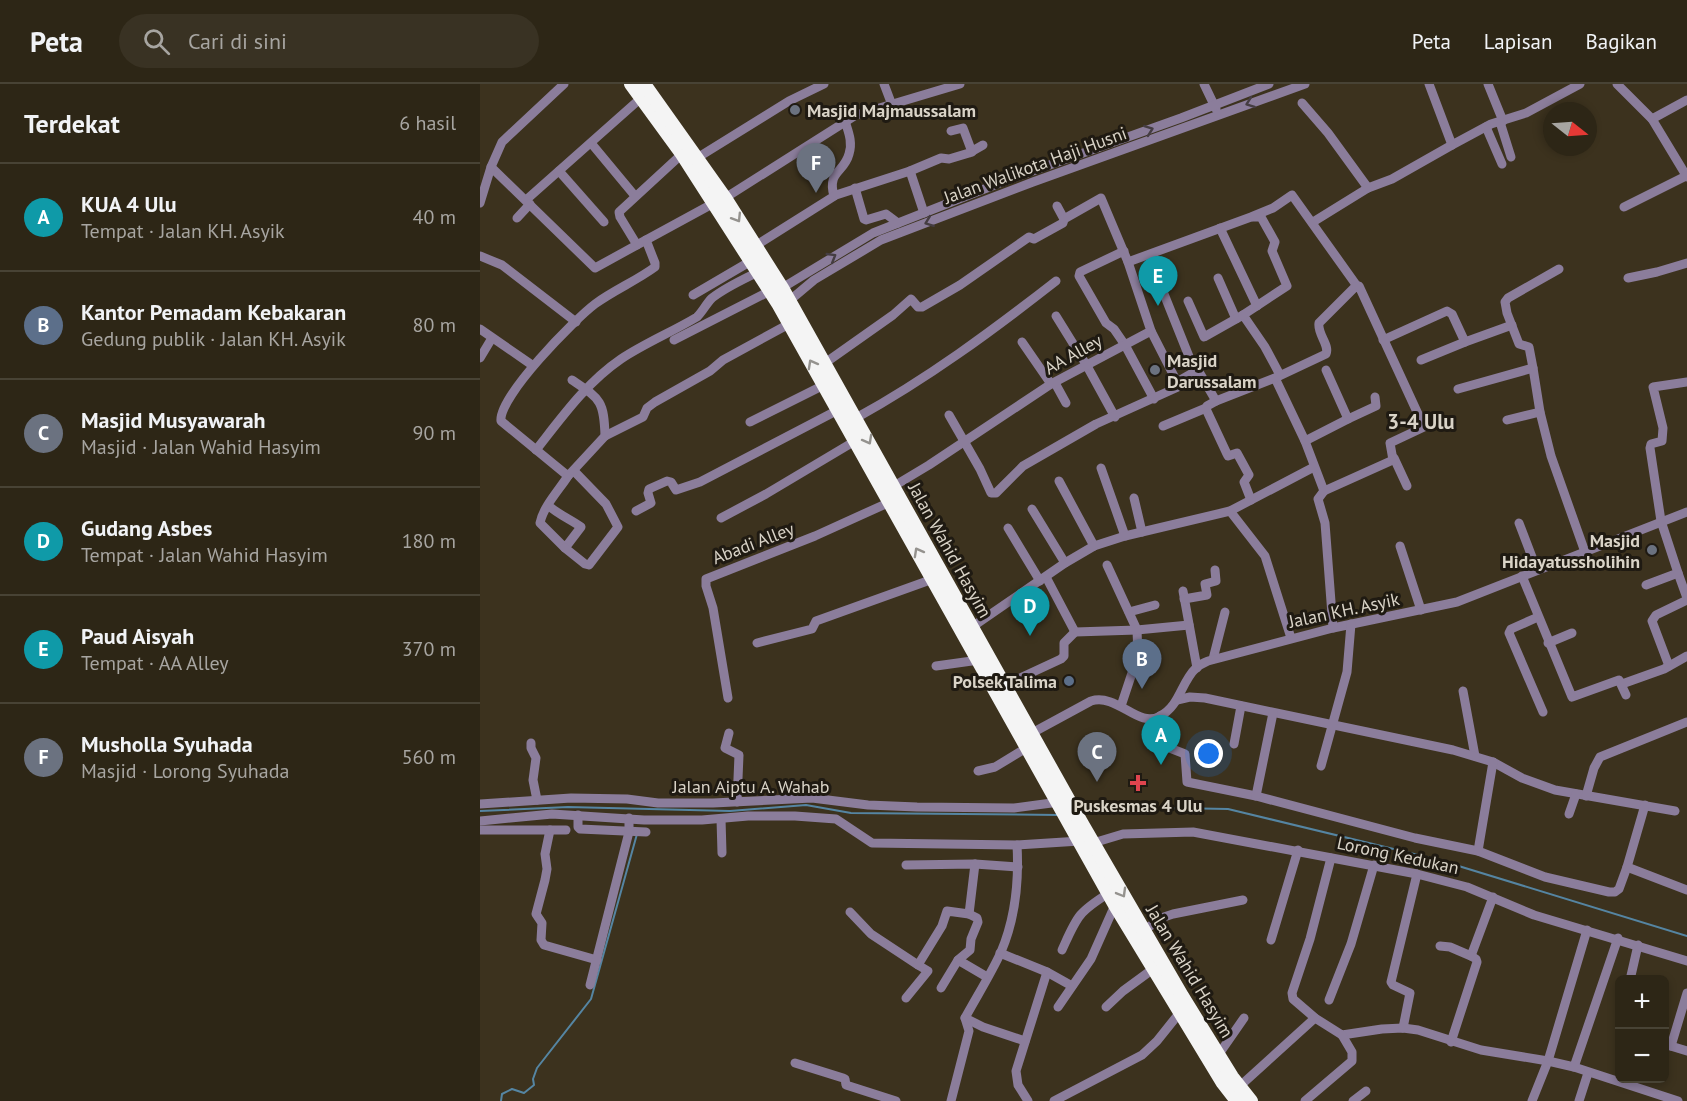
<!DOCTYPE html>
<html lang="id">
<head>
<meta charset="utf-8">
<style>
  body { margin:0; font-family:"PT Sans",sans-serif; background:#393223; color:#f1f3f6 }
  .controls { position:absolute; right:18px; bottom:18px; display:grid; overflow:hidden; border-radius:9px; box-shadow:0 3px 9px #0003 }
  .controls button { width:54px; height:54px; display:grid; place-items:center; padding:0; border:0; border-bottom:2px solid #484335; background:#2d2616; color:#f1f3f6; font:30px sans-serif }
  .compass { position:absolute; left:1063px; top:18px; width:54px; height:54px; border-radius:50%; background:#2d2616; box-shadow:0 3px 9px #0003; rotate:107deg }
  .you { position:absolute; left:729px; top:670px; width:21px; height:21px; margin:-15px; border:4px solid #fff; border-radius:50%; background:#1a73e8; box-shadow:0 0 0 9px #1a73e833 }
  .badge { display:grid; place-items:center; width:39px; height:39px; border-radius:50%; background:#db2777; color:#fff; font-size:20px; font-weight:700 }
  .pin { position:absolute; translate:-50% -50px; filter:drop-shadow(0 2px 3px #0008) }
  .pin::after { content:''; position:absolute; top:32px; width:21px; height:18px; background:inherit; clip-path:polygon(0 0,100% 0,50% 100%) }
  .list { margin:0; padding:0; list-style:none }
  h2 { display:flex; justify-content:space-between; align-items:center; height:78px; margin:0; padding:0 24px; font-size:26px }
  h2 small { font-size:20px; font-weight:400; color:#a7a5a1 }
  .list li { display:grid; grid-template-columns:39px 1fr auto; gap:18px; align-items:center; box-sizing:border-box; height:108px; padding:0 24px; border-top:2px solid #484335 }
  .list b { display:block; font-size:22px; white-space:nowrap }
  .list p { margin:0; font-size:20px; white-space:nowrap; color:#a7a5a1 }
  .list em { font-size:20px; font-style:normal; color:#a7a5a1 }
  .icon { flex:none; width:33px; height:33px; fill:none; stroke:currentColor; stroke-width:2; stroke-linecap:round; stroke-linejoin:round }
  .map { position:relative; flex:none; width:1207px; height:1017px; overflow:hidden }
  header { display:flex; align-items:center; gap:36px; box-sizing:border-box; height:84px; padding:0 30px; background:#2d2616; border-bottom:2px solid #484335 }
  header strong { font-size:28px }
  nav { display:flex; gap:33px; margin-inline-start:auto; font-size:21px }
  .search { width:420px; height:54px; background:#393223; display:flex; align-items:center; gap:15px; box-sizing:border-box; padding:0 21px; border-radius:33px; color:#a7a5a1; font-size:22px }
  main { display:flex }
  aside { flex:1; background:#2d2616 }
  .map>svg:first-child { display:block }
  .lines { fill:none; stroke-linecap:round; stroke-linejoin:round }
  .stream { stroke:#5585a2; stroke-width:2 }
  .minor { stroke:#8b7d9b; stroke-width:9 }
  .highway { stroke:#f4f4f4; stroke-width:14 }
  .oneway { stroke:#453d42 }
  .oneway2 { stroke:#94928e }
  .worship-dot { fill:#6b7280; stroke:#1f1a12; stroke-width:2 }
  .service-dot { fill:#5c6f8a; stroke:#1f1a12; stroke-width:2 }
  .health-dot { fill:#e0444e; stroke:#1f1a12; stroke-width:2 }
  .labels { text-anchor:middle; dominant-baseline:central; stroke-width:6; stroke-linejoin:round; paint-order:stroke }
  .poi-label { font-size:18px; font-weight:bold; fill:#d9d3c7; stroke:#1f1a12; text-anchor:start }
  .street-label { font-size:18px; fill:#d9d3c7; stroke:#1f1a12 }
  .quarter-label { font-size:21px; font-weight:bold; fill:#d9d3c7; stroke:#1f1a12 }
</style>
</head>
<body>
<header>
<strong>Peta</strong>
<div class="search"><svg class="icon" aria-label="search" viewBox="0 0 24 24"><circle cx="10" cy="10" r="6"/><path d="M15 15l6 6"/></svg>Cari di sini</div>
<nav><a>Peta</a><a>Lapisan</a><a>Bagikan</a></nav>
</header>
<main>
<aside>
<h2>Terdekat<small>6 hasil</small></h2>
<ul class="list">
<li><span class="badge" style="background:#0f9aa8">A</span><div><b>KUA 4 Ulu</b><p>Tempat · Jalan KH. Asyik</p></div><em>40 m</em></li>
<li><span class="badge" style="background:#5c6f8a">B</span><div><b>Kantor Pemadam Kebakaran</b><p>Gedung publik · Jalan KH. Asyik</p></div><em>80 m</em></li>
<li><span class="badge" style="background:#6b7280">C</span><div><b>Masjid Musyawarah</b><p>Masjid · Jalan Wahid Hasyim</p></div><em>90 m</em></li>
<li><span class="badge" style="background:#0f9aa8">D</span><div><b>Gudang Asbes</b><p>Tempat · Jalan Wahid Hasyim</p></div><em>180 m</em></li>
<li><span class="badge" style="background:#0f9aa8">E</span><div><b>Paud Aisyah</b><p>Tempat · AA Alley</p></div><em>370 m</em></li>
<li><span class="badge" style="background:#6b7280">F</span><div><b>Musholla Syuhada</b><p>Masjid · Lorong Syuhada</p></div><em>560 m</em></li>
</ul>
</aside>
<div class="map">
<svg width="1207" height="1017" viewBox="0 0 1207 1017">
  <rect width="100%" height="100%" fill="#3c321e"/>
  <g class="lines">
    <g class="stream">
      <polyline points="0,727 88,723 250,727 326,721 371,729 578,731"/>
      <polyline points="602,729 693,724 748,725 959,776 1207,852"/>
      <polyline points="21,1017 22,1010 32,1005 44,1009 54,1001 53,995 57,984 111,915 157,750"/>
    </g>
    <g class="minor">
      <polyline points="404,0 412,21"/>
      <polyline points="724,0 736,25"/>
      <polyline points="949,0 972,61 1011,40 1046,29 1100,0"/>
      <polyline points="1008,0 1023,37"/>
      <polyline points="1137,0 1172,35 1207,93"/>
      <polyline points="822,19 848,49 888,104 912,95 972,61"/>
      <polyline points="1172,35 1207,16"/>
      <polyline points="1020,38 1031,73"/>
      <polyline points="1006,43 1022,80"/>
      <polyline points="471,47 483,44 492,68"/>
      <polyline points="111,59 155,112"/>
      <polyline points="217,74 309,17 344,0"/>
      <polyline points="11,83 115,184 166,156"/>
      <polyline points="79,87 124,138"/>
      <polyline points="430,87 461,74 469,75 489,69 503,61"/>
      <polyline points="375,104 384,135 386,136 406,130 418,139"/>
      <path d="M354,112C347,87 364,89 369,70C373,58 368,47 365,37"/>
      <polyline points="245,114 376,31 480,0"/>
      <polyline points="46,116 161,14"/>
      <polyline points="0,119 11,83 22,58 84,0"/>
      <polyline points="1144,123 1206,92"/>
      <polyline points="37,134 50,120"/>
      <polyline points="833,138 888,104"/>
      <polyline points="740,144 777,222"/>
      <polyline points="157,161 140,133 139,128 202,70"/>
      <polyline points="275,162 356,111 430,87 444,129"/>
      <polyline points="644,167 600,188 599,192 626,239 634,245 645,261 674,315"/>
      <polyline points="0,172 22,181 96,238"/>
      <polyline points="648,178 771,133 793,124 812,111 877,202"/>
      <polyline points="738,194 756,235"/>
      <polyline points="1148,194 1177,188 1207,179"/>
      <polyline points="680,200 710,275 718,286"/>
      <polyline points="302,204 393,149 522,98 701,34 789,0"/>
      <polyline points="213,211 271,177"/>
      <polyline points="309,217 334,196 401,156 553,98 825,0"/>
      <polyline points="708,217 724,253 763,231 785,263 800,291"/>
      <polyline points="763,231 807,202 792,167 795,158 781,133 773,133"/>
      <polyline points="576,232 607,282 635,333"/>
      <polyline points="0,245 52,281"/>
      <polyline points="671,247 697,298"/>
      <polyline points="194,256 290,207"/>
      <polyline points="903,256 967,227 972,230 985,258 1032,241"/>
      <polyline points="542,258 571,300"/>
      <polyline points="0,274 12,254"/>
      <polyline points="941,276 985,258"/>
      <polyline points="345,279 413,231 431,215 438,223 442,223 480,201 549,153 554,155 583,139 584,135 577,122"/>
      <polyline points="1053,284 1049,263 1039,260 1027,229 1025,218 1028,214 1079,185"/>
      <polyline points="795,294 825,357 844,407 838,415 845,439 853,544"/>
      <path d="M92,296C120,315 124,316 125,352L88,392L21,337C18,313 95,235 115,220C134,206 156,197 175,183V179L166,156L234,119"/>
      <polyline points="575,299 586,319"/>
      <polyline points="978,305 1053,284 1060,328 1071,372 1105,468"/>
      <path d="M736,317L795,294L846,270C850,261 837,250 839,239L875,203L879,202L944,343L910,359L913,376L844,407"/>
      <polyline points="469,331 500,385 511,409 516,409 543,382 616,340 698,303 697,298 718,286 736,317 727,322 726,325 747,370 748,372 757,369 769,391 764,398 771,416"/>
      <path d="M376,334C447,295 512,247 576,197"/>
      <polyline points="868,335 896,322 895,313"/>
      <polyline points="1027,336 1060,328"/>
      <polyline points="270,338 344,301"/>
      <polyline points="683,342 726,324"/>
      <polyline points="125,352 163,333 167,324 175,318 230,287 243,276 309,240"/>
      <polyline points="825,357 868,335 846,286"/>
      <path d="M56,366C82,333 106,299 141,275C165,259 192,248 217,233C223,227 226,220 232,214C246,203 262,196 278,188"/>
      <polyline points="914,374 927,402"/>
      <polyline points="621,384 645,452"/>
      <polyline points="579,397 614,462"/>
      <polyline points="414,402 449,381 571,300 671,247 648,178 621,114 584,135"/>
      <polyline points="654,414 662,448"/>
      <path d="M69,422C79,431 90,435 101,443L85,464L60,439C63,423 79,406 88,392"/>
      <polyline points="552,425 585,479"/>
      <polyline points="156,427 171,419 168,409 169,405 187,397 191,398 196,406 220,398 358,326"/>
      <polyline points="750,427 785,472 811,554"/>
      <polyline points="241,434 286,410 375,357"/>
      <polyline points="1039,439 1057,486"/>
      <polyline points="528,444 560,497"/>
      <polyline points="920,462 941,526"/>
      <polyline points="85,464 105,480 109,481 138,443 126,420 94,387"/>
      <polyline points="627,481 657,546 658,571 641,622"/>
      <polyline points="1198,489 1207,514"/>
      <polyline points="1042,492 1092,613 1139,596 1146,611"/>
      <polyline points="566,493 595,548 657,546 709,541"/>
      <polyline points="1166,501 1198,489 1181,437 1170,364 1171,360 1182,357 1183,344 1173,303 1207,298"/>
      <polyline points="703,507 717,584"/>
      <polyline points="704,515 727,511 725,500 736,497 735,486"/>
      <polyline points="649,528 675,521"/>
      <polyline points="1058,533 1031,545 1029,549 1063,628"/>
      <polyline points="492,543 585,479 614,462 645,452 750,427 834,383"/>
      <polyline points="277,559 332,545 336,537 453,495"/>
      <polyline points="1068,559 1092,549"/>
      <polyline points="733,575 745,528"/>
      <polyline points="456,582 499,576"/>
      <polyline points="1189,582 1172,537 1176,531 1207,516"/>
      <polyline points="1142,600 1184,585 1207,572"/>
      <polyline points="525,601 581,575 584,572 584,559 595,548"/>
      <polyline points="983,607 995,672"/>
      <polyline points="248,614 233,524 226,502 226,495 335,452 410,418"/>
      <polyline points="697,616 710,613 725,614 973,666 1013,678 1042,694 1075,706 1195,727"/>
      <polyline points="680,632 687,663 705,670 707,698 776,712 935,754 998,767 1065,793 1129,808 1135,808 1139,805 1147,783"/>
      <polyline points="249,649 245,664 259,671 257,718"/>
      <path d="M552,649L611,617C638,609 658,645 680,632C700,622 701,598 716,584C719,581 724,579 728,577L853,544L977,518L1207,428"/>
      <polyline points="51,659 51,664 56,674 53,696 57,716"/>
      <polyline points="754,660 761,622"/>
      <polyline points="841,682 867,588 871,540"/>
      <polyline points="498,687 515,683 548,663"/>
      <polyline points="776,712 793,629"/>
      <polyline points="1106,712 1114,684 1120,673 1207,638"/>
      <polyline points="0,720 91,714 147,715 178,719 233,719 332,714 388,721 437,723 534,724 579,718"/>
      <polyline points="1165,721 1147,783 1207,806"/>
      <polyline points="1089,730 1096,710"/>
      <polyline points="98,731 98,743 100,745 166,748"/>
      <polyline points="241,735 242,769"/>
      <polyline points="0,737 72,730 164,736 222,736 268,732 315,732 356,735 392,759 537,761 600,757"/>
      <polyline points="0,746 70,746 65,770 67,785 65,796 56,830 62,839 61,856 64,861 117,876"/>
      <polyline points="70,746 86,746"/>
      <polyline points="613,759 643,750 713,748 937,790 987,803 1054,831 1207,877"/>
      <polyline points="998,767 1013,678"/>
      <polyline points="851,774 830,855 812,909 813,915 835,934 862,951 902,945 923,944 938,946 1001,966 1068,977 1094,983 1198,1017"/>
      <polyline points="426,781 495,780 538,783"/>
      <polyline points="370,828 391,850 438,881"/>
      <polyline points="664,846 684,833 693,830 763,816"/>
      <polyline points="791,856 818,766"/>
      <polyline points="960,862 970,863 991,872 1013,813"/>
      <path d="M582,866C597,833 597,829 629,809"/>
      <polyline points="520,869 567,888 592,902"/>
      <polyline points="478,876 490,866 491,855 498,838 497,834 489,830"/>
      <polyline points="1150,896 1158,861"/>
      <polyline points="110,901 149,748 149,734"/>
      <polyline points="461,904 478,876 507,893"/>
      <polyline points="426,914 448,887 438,881 462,842 467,827 489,830 495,780"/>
      <polyline points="849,916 871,860 894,781"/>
      <polyline points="578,923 611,875 635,821"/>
      <polyline points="626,923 643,907 673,885"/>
      <polyline points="485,934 503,943 545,957"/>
      <polyline points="923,944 930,909 913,901 911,898 937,790"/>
      <polyline points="971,958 997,878 996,875 991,872"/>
      <polyline points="1184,960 1207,967"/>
      <polyline points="1191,962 1207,909"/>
      <polyline points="739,970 764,934"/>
      <polyline points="315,979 363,994 365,995 366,1001 416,1017"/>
      <polyline points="1094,983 1138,854"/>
      <polyline points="760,1002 835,934"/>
      <path d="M471,1017L489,947L485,934C497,912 511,890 521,868C535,835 539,796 537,761"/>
      <polyline points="548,1017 538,1001 536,987 567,888"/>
      <polyline points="574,1017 662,971 677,957 701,927"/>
      <polyline points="825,1017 872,977 872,968 862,951"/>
      <polyline points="873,1017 886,1007"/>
      <polyline points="1052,1017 1068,977 1107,846"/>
      <polyline points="1099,1017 1108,989"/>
    </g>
    <g class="highway">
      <polyline points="151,0 202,70 299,221 635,821 743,999 757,1017"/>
      <polyline points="164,0 245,114 302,204 602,740 702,912 752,993 771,1017"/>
    </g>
  </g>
  <defs><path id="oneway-chevron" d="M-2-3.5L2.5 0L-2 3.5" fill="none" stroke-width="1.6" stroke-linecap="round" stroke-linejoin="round" transform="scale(1.5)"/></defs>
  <g class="oneway">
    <use href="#oneway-chevron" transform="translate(770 19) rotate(160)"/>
    <use href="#oneway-chevron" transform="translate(669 46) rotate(-20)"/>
    <use href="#oneway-chevron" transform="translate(449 138) rotate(159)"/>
    <use href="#oneway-chevron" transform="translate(352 173) rotate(-31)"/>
  </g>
  <g class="oneway2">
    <use href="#oneway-chevron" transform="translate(257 134) rotate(58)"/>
    <use href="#oneway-chevron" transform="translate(332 280) rotate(-119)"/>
    <use href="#oneway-chevron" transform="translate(388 356) rotate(61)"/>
    <use href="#oneway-chevron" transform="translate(438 468) rotate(-119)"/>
    <use href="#oneway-chevron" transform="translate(642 809) rotate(60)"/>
  </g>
  <g class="worship-dot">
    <circle cx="315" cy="26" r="6"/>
    <circle cx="675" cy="286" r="6"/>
    <circle cx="1172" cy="466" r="6"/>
  </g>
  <circle class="service-dot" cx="589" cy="597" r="6"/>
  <path class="health-dot" d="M655 690h6v6h6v6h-6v6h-6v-6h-6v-6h6z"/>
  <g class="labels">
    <g class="poi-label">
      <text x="327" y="26">Masjid Majmaussalam</text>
      <text x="687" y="276">Masjid<tspan x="687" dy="21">Darussalam</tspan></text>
      <text x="1160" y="456" text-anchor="end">Masjid<tspan x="1160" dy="21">Hidayatussholihin</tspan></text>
      <text x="577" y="597" text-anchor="end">Polsek Talima</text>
      <text x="658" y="721" text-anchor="middle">Puskesmas 4 Ulu</text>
    </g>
    <g class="street-label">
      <text transform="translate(555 81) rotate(-20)">Jalan Walikota Haji Husni</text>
      <text transform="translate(593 270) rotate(-29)">AA Alley</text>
      <text transform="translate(273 459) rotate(-21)">Abadi Alley</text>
      <text transform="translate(470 466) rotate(61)">Jalan Wahid Hasyim</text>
      <text transform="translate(864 526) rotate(-12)">Jalan KH. Asyik</text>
      <text x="271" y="702">Jalan Aiptu A. Wahab</text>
      <text transform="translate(918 771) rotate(12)">Lorong Kedukan</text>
      <text transform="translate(710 887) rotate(59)">Jalan Wahid Hasyim</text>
    </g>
    <g class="quarter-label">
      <text x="941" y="337">3-4 Ulu</text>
    </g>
  </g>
</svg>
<div class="controls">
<button>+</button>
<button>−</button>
</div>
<svg class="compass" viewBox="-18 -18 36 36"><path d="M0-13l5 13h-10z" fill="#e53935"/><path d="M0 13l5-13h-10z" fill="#a7a5a1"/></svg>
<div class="you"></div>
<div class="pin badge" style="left:681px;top:681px;background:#0f9aa8">A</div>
<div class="pin badge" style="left:662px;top:605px;background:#5c6f8a">B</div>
<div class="pin badge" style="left:617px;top:698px;background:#6b7280">C</div>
<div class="pin badge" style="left:550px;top:552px;background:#0f9aa8">D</div>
<div class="pin badge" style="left:678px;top:222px;background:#0f9aa8">E</div>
<div class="pin badge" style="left:336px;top:109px;background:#6b7280">F</div>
</div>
</main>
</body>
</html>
